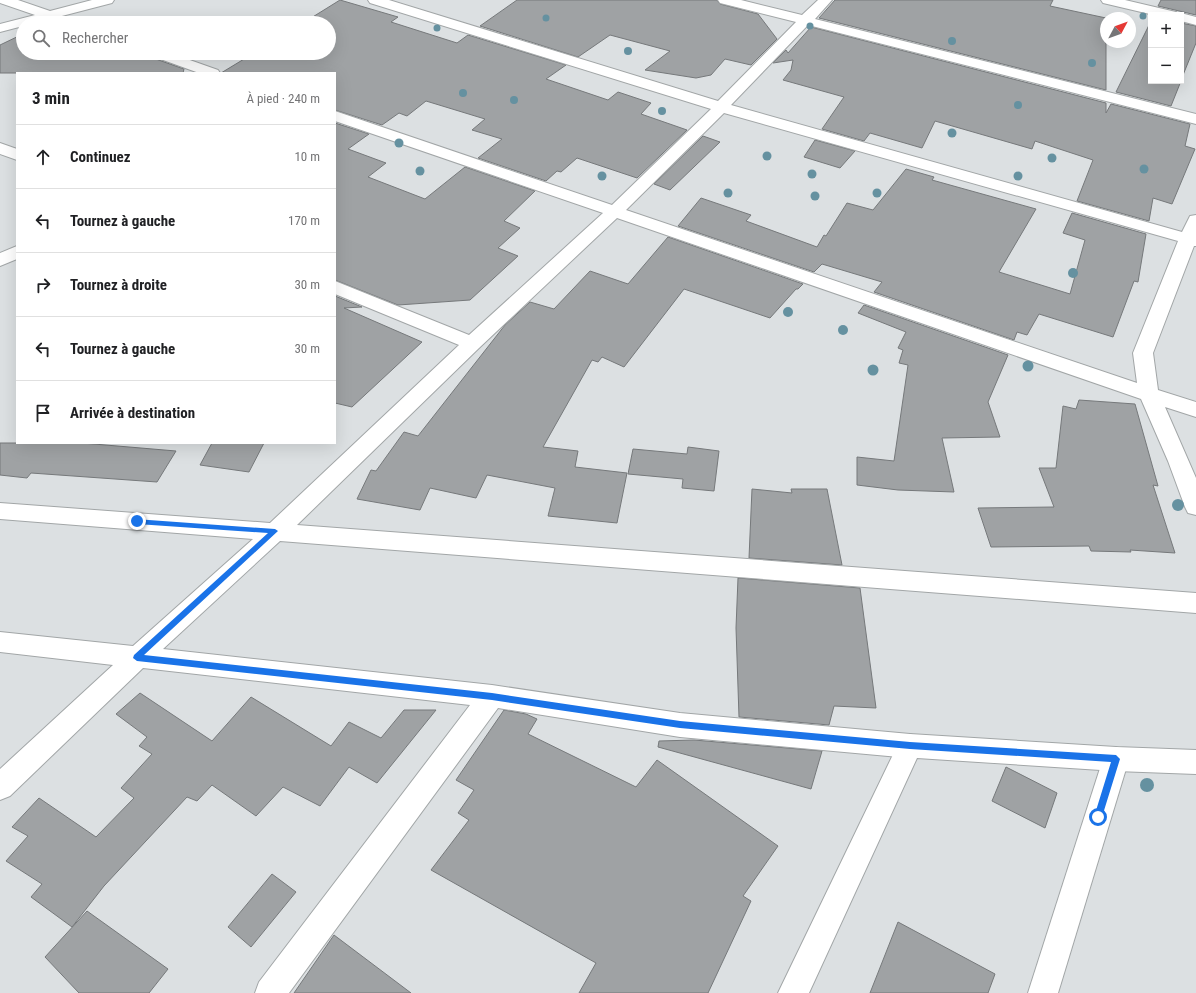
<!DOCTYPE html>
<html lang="fr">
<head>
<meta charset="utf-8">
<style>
  body { margin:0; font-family:"Roboto Condensed",sans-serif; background:#f6f6f6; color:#202124 }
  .controls { position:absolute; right:12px; top:12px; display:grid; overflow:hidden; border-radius:0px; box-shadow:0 4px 16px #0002 }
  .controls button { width:36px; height:36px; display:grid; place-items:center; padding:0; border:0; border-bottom:1px solid #e0e0e0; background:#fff; color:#202124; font:20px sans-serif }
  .compass { position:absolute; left:1100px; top:12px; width:36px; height:36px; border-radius:50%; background:#fff; box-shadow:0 4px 16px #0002; rotate:49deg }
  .stop { position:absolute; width:12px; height:12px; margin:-9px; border:3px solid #1a73e8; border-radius:50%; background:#fff }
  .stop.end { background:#1a73e8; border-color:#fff; box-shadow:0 1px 4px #0008 }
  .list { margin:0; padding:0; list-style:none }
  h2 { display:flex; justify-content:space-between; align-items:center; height:52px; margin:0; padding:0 16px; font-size:17px }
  h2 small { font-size:13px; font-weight:400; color:#757577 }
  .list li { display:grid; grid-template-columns:26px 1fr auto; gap:12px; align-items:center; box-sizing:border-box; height:64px; padding:0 16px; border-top:1px solid #e0e0e0 }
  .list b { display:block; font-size:15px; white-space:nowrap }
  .list em { font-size:13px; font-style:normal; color:#757577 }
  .icon { flex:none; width:22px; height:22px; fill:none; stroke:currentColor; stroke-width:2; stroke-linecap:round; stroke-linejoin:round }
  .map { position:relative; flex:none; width:1196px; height:993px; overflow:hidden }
  .search { position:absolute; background:#fff; box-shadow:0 4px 16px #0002; left:16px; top:16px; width:320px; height:44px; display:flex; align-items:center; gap:10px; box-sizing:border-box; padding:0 14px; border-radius:22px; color:#757577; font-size:15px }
  .panel { position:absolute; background:#fff; box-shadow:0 4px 16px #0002; left:16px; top:72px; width:320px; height:372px; border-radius:0px }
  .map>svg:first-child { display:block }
  .building { fill:#9fa2a4; stroke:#76797b }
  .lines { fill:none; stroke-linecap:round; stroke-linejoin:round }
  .street-casing { stroke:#a2a6a7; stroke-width:2 }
  .secondary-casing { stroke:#a2a6a7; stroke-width:2 }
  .street { fill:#fff; fill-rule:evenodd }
  .secondary { fill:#fff; fill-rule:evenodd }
  .tree { fill:#6591a0 }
  .route { fill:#1a73e8 }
</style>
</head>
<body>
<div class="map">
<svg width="1196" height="993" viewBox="0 0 1196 993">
  <rect width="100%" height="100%" fill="#dce0e2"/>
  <g class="building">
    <polygon points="340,0 398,17 391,22 457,43 468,35 566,65 546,79 608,100 618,92 651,103 641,114 687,130 637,178 577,158 561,172 557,171 546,181 478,158 502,139 472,130 485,119 426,101 407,116 399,113 382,125 335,110 335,73 221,73 254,53 329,53 329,23 303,23"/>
    <polygon points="517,0 717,0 720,4 758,14 777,39 751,65 725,59 711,75 696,78 645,70 670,51 610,35 578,57 480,26"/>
    <polygon points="835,0 1053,0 1050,6 1106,18 1106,90 819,18"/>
    <polygon points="1161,0 1196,0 1196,15 1158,6"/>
    <polygon points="1151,21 1151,81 1181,81 1171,106 1116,92"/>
    <polygon points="1181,23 1196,26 1196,43 1181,80"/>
    <polygon points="811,27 1106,103 1106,113 1111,104 1190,124 1185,146 1195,149 1172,204 1153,198 1149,221 1077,201 1093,160 1035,141 1032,149 935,121 922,148 870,133 864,141 822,129 844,97 783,80 791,70 793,60 773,63 786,50 788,53"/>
    <polygon points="23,28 23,53 139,53 184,69 183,73 0,73 0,45 23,34 18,29"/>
    <polygon points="335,123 369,134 348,149 386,163 368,177 425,199 465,167 535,191 504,221 520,228 498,248 518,256 470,300 398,305 335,280"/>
    <polygon points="703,136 720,142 670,190 654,184"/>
    <polygon points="815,140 855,151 840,168 804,157"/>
    <polygon points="906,169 934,177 932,180 1036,209 999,272 1070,294 1085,240 1063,233 1072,213 1146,234 1138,282 1134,281 1113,337 1039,314 1027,335 1017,332 1014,340 874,292 882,282 822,264 814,272 678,226 701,198 751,215 746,221 817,247 824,235 826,236 847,203 873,210"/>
    <polygon points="668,237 803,284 798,289 796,289 770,318 684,289 624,367 602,357 598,362 592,360 543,447 578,451 575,467 627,473 617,523 548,516 555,488 487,475 476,498 430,488 420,510 357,499 371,470 376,471 404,432 418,436 505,325 530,302 554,309 590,271 628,284"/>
    <polygon points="335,296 362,307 344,308 422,342 352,407 335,403"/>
    <polygon points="864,305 1008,355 988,402 1000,437 942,438 954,492 898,490 857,485 857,457 894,461 908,365 899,363 903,350 898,348 906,332 858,313"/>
    <polygon points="1079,400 1135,404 1158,486 1153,485 1175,553 1130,550 1131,552 1091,551 1089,546 991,547 978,508 1054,507 1039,468 1056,468 1063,406 1076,409"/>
    <polygon points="0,443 82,443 176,451 157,482 31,473 27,478 0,475"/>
    <polygon points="212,443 264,443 249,472 200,465"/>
    <polygon points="688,447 719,451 714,491 682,488 683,479 628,474 633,449 687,454"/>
    <polygon points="752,489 792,493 791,489 827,489 842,565 749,558"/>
    <polygon points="738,578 860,588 876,708 834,706 829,725 739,717 736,628"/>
    <polygon points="140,693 212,741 251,697 331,746 349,722 381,738 404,710 436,710 377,783 349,767 320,806 283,787 256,816 212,785 197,801 187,797 104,886 72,927 31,897 42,884 6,861 28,836 12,827 39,798 96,837 134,798 121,788 152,754 139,746 147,737 116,714"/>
    <polygon points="504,710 526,714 537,719 528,734 636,787 657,760 778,846 743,896 751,901 708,993 579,993 596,963 431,870 469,820 458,813 474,790 456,780"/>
    <polygon points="694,740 822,751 811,789 658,747 659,741"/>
    <polygon points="1006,767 1057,793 1045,828 992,801"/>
    <polygon points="272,874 296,892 251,947 228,927"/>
    <polygon points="87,911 168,969 149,993 79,993 45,957"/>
    <polygon points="898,922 995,974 988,993 870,993"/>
    <polygon points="334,935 411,993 294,993"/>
  </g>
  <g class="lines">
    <g class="street-casing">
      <g id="street">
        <polygon points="0,0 18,0 50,11 92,0 114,0 112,3 58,17 57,19 35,23 23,23 23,26 0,32 0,24 35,15 0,3"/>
        <path d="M368,0H389L718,101L796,22L720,3L718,0H741L802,15L818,0H832L815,19L1196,114V124L808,25L731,105L1182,232L1190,216L1196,215V246H1194L1153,353L1158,390L1196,402V417L1165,407L1196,478V515L1188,513L1185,507L1168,461L1141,399L617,218L479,348L297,525L1196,593V613L280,541L163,649L492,685L680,713L910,734L919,738L923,746L919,754L910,758L680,737L498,708L289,993H255L259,982L470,705L143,668L10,796L0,800V769L113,665L0,652V632L133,646L253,539L0,519V503L270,523L459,345L335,294V281L469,335L603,213L335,121V111L612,205L711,109L370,3ZM724,113L1178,241L1133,353L1137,383L626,210Z"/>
        <polygon points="1101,0 1125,0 1176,12 1177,14 1181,13 1196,17 1196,25 1181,21 1181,15 1154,15 1103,3"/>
        <polygon points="150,53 170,53 218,70 220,73 199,73 152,56"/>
        <polygon points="0,143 17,149 17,160 0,154"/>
        <polygon points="17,246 17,259 0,266 0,253"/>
        <polygon points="1116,747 1125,750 1129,759 1058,993 1028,993 1103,759 1107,750"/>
      </g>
    </g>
    <g class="secondary-casing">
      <polygon id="secondary" points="910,734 1116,747 1196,750 1196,774 1116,771 917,758 809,993 778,993 901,738"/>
    </g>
    <use href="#street" class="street"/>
    <use href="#secondary" class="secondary"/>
  </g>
  <g class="tree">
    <circle cx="1143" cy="16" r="3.5"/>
    <circle cx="546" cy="18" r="3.5"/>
    <circle cx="810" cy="26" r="3.5"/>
    <circle cx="437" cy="28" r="3.5"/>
    <circle cx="952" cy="41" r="4"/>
    <circle cx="628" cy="51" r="4"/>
    <circle cx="1092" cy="63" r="4"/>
    <circle cx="463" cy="93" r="4"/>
    <circle cx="514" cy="100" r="4"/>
    <circle cx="1018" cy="105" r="4"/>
    <circle cx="662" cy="111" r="4"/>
    <circle cx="952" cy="133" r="4.5"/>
    <circle cx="399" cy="143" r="4.5"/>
    <circle cx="767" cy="156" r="4.5"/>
    <circle cx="1052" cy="158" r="4.5"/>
    <circle cx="1144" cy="169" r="4.5"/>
    <circle cx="420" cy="171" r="4.5"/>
    <circle cx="812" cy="174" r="4.5"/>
    <circle cx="602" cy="176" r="4.5"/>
    <circle cx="1018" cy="176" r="4.5"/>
    <circle cx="728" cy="193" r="4.5"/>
    <circle cx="877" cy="193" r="4.5"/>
    <circle cx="815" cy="196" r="4.5"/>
    <circle cx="1073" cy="273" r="5"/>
    <circle cx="788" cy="312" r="5"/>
    <circle cx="843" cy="330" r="5"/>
    <circle cx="1028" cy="366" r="5.5"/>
    <circle cx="873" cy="370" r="5.5"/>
    <circle cx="1178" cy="505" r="6"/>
    <circle cx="1147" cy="785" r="7"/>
  </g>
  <polygon class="route" points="135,519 275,529 278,531 144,655 492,693 680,721 910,742 1116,755 1120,759 1102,817 1098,821 1094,817 1111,762 910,749 680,728 492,700 137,661 133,658 134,655 268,533 137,524 134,521"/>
</svg>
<div class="controls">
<button>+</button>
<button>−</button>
</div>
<svg class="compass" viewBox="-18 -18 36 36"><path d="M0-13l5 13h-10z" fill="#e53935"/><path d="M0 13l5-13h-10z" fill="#757577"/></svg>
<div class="stop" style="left:1098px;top:817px"></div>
<div class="stop end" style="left:137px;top:521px"></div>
<div class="search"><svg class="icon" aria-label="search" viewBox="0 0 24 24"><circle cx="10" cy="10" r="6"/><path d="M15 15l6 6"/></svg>Rechercher</div>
<section class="panel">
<h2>3 min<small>À pied · 240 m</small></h2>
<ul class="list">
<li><svg class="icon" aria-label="ahead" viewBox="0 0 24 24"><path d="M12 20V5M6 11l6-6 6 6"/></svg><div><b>Continuez</b></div><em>10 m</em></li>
<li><svg class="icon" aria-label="left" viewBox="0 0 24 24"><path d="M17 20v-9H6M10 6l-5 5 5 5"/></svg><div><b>Tournez à gauche</b></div><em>170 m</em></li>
<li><svg class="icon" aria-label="right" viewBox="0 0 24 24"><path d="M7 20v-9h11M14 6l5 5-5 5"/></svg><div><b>Tournez à droite</b></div><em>30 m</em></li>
<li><svg class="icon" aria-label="left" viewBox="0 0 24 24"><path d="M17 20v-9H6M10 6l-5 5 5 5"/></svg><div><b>Tournez à gauche</b></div><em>30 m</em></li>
<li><svg class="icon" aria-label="arrive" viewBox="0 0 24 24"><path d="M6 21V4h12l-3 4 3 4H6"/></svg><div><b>Arrivée à destination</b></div></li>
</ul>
</section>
</div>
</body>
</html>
